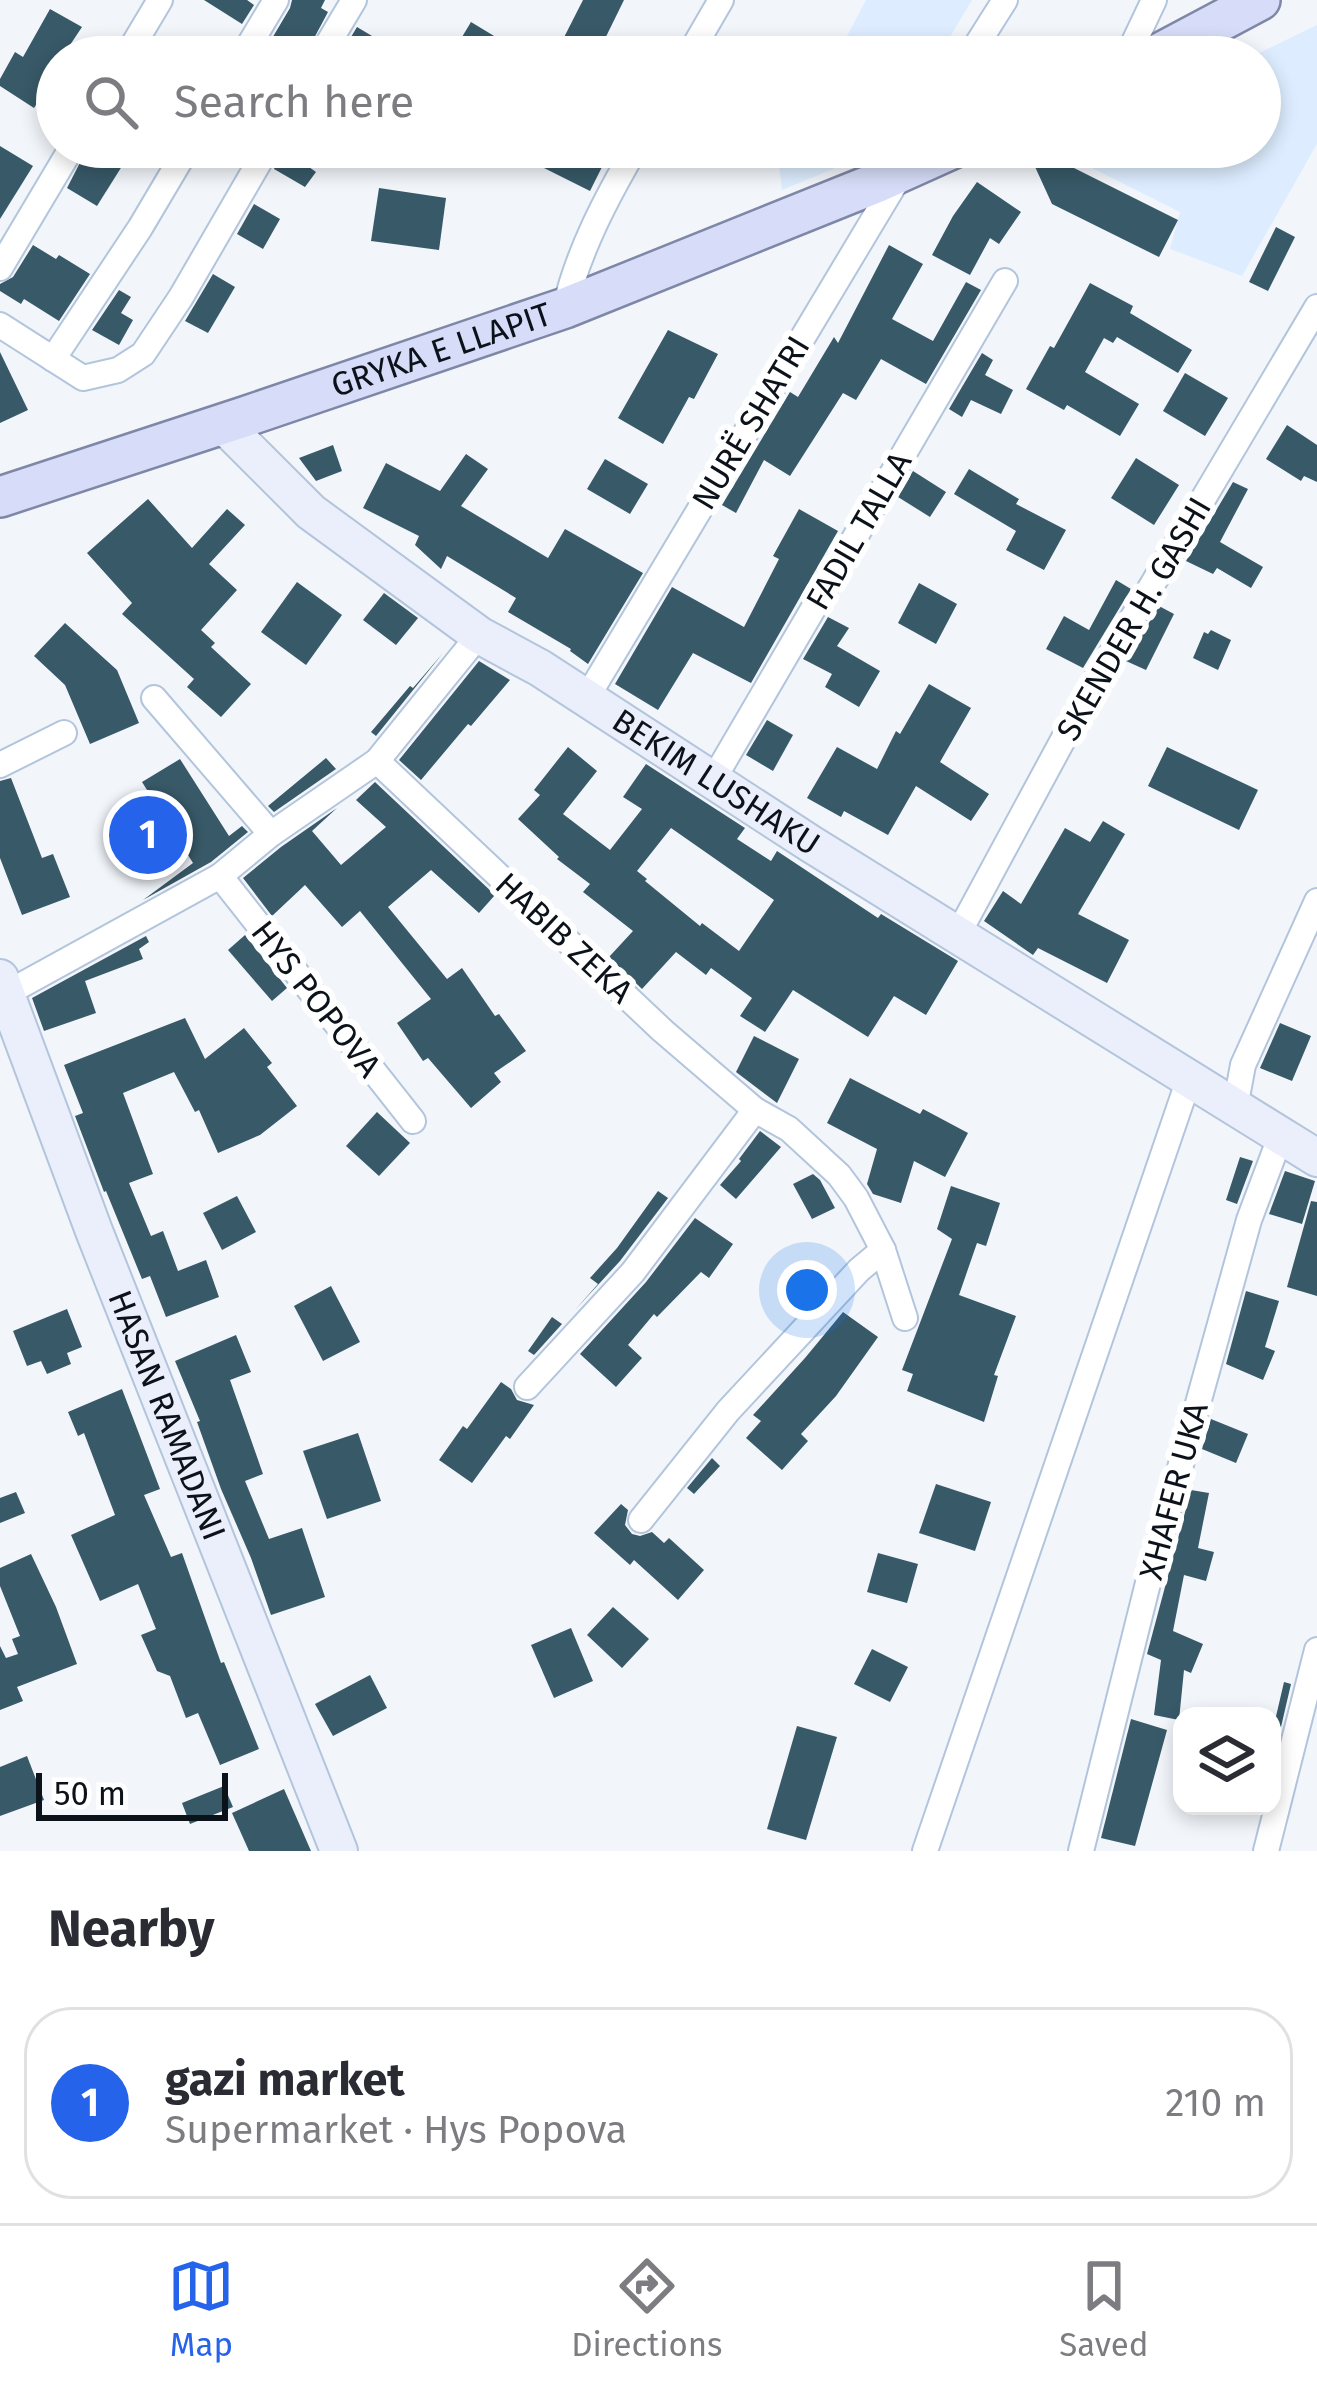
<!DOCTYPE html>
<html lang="en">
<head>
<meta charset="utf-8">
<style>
  body { margin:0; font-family:"Fira Sans",sans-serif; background:#f7f7f7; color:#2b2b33 }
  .controls { position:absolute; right:36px; bottom:36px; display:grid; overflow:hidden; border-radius:24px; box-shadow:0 6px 18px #0003 }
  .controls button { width:108px; height:108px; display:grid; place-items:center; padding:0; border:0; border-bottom:3px solid #e1e1e2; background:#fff; color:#2b2b33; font:60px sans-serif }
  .scale { position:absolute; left:36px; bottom:30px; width:192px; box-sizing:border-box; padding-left:12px; border:6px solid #0c121a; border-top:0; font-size:33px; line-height:42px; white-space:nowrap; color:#0c121a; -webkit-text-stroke:9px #fff; paint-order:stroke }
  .you { position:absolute; left:807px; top:1290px; width:42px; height:42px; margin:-30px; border:9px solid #fff; border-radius:50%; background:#1a73e8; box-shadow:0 0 0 18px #1a73e833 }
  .badge { display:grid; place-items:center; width:78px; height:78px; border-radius:50%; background:#2563eb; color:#fff; font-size:39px; font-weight:700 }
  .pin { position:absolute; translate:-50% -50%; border:6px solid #fff; box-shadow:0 3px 12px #0006 }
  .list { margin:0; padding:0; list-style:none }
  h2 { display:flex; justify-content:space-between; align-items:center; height:156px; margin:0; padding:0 48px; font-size:51px }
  h2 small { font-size:39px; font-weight:400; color:#7c7c81 }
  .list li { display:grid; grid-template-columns:78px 1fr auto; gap:36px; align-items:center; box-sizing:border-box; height:192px; margin:0 24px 24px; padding:0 24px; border:3px solid #e1e1e2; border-radius:48px }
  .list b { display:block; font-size:45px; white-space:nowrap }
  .list p { margin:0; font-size:39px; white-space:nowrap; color:#7c7c81 }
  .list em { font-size:39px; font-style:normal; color:#7c7c81 }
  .icon { flex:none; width:66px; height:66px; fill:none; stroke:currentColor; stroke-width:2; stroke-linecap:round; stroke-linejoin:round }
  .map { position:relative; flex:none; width:1317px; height:1851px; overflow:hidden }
  .search { position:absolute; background:#fff; box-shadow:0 6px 18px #0003; left:36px; right:36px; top:36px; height:132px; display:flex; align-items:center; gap:30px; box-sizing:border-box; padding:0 42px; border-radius:66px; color:#7c7c81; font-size:45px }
  .sheet { height:372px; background:#fff }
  nav { display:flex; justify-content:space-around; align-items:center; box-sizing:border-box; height:168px; border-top:3px solid #e1e1e2; background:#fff; font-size:33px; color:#7c7c81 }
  nav a { display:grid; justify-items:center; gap:6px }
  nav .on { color:#2563eb }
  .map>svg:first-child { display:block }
  .built { fill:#ddedff }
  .building { fill:#385968; fill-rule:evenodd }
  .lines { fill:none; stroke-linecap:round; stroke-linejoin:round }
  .street-casing { stroke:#b2c5dc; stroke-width:28 }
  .secondary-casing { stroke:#b2c5dc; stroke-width:40 }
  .primary-casing { stroke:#7f87a7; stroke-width:44 }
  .street { stroke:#fff; stroke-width:24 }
  .secondary { stroke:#ebeefb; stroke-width:36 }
  .primary { stroke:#d7ddf8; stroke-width:39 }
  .labels { text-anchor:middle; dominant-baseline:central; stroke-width:12; stroke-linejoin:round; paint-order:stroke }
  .street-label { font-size:33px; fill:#0c121a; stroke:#fff }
</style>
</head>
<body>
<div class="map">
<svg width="1317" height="1851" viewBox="0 0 1317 1851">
  <rect width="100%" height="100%" fill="#f2f6fb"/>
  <g class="built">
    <polygon points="866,0 972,0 938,57 836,57"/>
    <polygon points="1317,25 1317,144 1242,276 1170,249 1180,212 1080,162 1074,147 1260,147 1260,57 1251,57"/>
    <polygon points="789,147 886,147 782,190 779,165"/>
  </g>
  <g class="building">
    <polygon points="204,0 247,0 254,5 242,24"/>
    <polygon points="292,0 325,0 321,8 328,12 304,57 261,57 290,8"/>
    <polygon points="583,0 624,0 596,57 554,57"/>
    <polygon points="50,9 82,27 62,57 57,57 57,65 51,74 54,76 34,108 0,86 0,79 15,52 23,57"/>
    <polygon points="471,22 504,42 495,57 450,57"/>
    <polygon points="357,27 377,39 367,57 339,57"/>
    <polygon points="0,146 33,166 0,219"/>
    <polygon points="88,147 134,147 97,206 67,188"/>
    <polygon points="284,147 321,147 309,167 316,172 305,187 274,169"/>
    <polygon points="502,147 562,147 602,167 590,191"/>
    <polygon points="1026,147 1063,147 1072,167 1178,220 1159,257 1052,204"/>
    <polygon points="977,182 1021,212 999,244 990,238 970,275 932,255 953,216"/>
    <polygon points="379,188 446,198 439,250 371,241"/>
    <polygon points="254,204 280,219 263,249 237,234"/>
    <polygon points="1276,227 1295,237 1268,291 1249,282"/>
    <polygon points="33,245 56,259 59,255 90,274 59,321 24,299 21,304 0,291 0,284 13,277"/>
    <polygon points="889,245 923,264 892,319 933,341 966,282 981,290 926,384 881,359 856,400 843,393 790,476 764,460 736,513 722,505 790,392 798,397 834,337 838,343"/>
    <polygon points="213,274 235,287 208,333 185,321"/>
    <polygon points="1090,283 1133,306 1130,313 1192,350 1178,373 1117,337 1113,343 1104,338 1085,372 1139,404 1120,436 1067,405 1064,410 1026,389 1050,346 1054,348"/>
    <polygon points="119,290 131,297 121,313 133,320 119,345 92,330"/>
    <polygon points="668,330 718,354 694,399 689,397 663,444 618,418"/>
    <polygon points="0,352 28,410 0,423"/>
    <polygon points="982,353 993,360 985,375 1013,390 1001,414 971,400 962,417 949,409"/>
    <polygon points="1185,373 1228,398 1205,436 1163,411"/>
    <polygon points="1287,425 1317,445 1317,482 1304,476 1301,481 1266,459"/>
    <polygon points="333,445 342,471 316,481 299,458"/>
    <polygon points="466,454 488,469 461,506 548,558 565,529 643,573 588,664 570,651 571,649 508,612 516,598 447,556 441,569 415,545 419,536 363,508 386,463 440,491"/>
    <polygon points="1136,458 1179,485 1154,525 1111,498"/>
    <polygon points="605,459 648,484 630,514 587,489"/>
    <polygon points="969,469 1019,499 1016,504 1066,530 1044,570 1006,550 1016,531 954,494"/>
    <polygon points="913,471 946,492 930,517 898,497"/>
    <polygon points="1233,482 1248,489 1220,542 1263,567 1251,588 1217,568 1213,574 1186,561"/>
    <polygon points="148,499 192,548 227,509 245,525 209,564 237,590 201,630 215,643 211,647 251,684 221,717 187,687 194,679 122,614 132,603 87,553"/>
    <polygon points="799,509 838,531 751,683 693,653 658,710 615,684 672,587 744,627 779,559 773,556"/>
    <polygon points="1116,580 1131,589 1083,668 1046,649 1064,616 1089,630"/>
    <polygon points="297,582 342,615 306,665 261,632"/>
    <polygon points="919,583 957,604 936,644 898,623"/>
    <polygon points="384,593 418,618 396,645 363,620"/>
    <polygon points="1159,606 1174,614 1146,670 1126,661"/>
    <polygon points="828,617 849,628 837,646 880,671 859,707 825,687 832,674 803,659"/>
    <polygon points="65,623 117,670 139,723 90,744 65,685 34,656"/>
    <polygon points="1211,630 1231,640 1218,670 1193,658 1204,632 1208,634"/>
    <polygon points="443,653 376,736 371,732 410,686 413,688"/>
    <polygon points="479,661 510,680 471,726 468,724 421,780 399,760"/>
    <polygon points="929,684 971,708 940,762 989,794 971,821 916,786 888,835 844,811 841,817 807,798 837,747 877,769 896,731 900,734"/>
    <polygon points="767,720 793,735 773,771 746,755"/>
    <path d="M568,747L597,771L563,814L610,850L642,809L623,797L646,764L745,828L737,839L771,861L777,851L878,918L881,914L958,961L926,1015L894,996L868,1037L793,990L765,1032L740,1016L752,998L711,968L706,975L676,952L642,989L609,957L633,931L583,892L590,884L557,859L559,857L518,819L540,795L534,790ZM671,828L774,900L739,951L702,923L700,926L645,881L647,879L637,871Z"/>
    <polygon points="1167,747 1258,790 1239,830 1148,786"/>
    <polygon points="326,758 336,769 274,812 268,806"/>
    <polygon points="180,759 229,836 242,826 248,832 211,862 143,900 193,863 142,782"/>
    <polygon points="11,778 42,858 53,854 70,897 22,915 0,858 0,781"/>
    <polygon points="375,782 495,895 479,913 431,870 388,907 447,979 462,968 495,1016 499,1014 526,1051 494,1073 501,1082 471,1108 428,1058 423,1061 397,1023 431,999 360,911 342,927 305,885 272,916 243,878 281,847 337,808 312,831 341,865 386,827 356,800"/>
    <polygon points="1103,821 1125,834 1078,914 1129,940 1107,983 1038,948 1033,955 984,921 1003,891 1021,904 1065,828 1090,842"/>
    <polygon points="245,935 287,988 272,1001 228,950"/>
    <polygon points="146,936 149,942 139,949 143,959 85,981 96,1013 44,1031 32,998"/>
    <polygon points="185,1018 205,1059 244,1028 272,1063 267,1067 297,1106 260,1135 218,1153 199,1110 195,1112 174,1072 123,1093 153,1174 129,1183 151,1236 163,1231 178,1271 206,1260 219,1297 166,1317 150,1276 142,1279 106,1191 104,1192 75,1116 83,1113 64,1065"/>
    <polygon points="1280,1023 1311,1036 1292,1081 1260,1068"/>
    <polygon points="754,1036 799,1059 777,1103 736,1072"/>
    <polygon points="850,1078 920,1114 923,1109 968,1133 945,1177 914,1161 901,1203 873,1194 867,1184 877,1149 827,1123"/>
    <polygon points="377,1112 410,1143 379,1176 346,1146"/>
    <polygon points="760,1131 781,1147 736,1199 720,1185 741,1161 739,1159"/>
    <polygon points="1240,1157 1253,1161 1237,1204 1226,1200"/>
    <polygon points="1285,1171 1315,1181 1302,1224 1269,1214"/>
    <polygon points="813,1174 820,1180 835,1208 812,1219 793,1184"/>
    <polygon points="951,1186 1000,1203 986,1246 977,1243 959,1295 1016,1316 994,1375 998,1376 984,1422 907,1391 913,1374 902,1370 952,1239 937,1229"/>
    <polygon points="658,1191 668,1198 620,1261 574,1311 598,1284 590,1278 617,1248"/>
    <polygon points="237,1196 256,1232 222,1250 203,1213"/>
    <polygon points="1311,1201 1317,1202 1317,1296 1287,1287"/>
    <polygon points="695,1218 733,1244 709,1278 701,1272 657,1317 654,1314 628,1345 642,1358 616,1387 580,1354 646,1282"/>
    <polygon points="331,1286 360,1342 323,1361 294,1306"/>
    <polygon points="1246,1291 1279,1301 1265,1347 1275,1351 1263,1380 1226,1364"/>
    <polygon points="67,1309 82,1347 67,1353 71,1364 47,1374 41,1361 27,1366 13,1331"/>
    <polygon points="843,1312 878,1337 836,1396 801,1434 808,1441 782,1470 746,1438 761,1421 753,1415 805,1358"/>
    <polygon points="552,1317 562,1324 534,1355 528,1351"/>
    <polygon points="236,1335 251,1372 230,1380 263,1474 245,1481 269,1539 302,1528 325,1597 271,1615 251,1558 221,1489 197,1422 200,1421 175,1361"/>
    <polygon points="501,1382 511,1389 517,1400 534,1405 510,1439 506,1436 472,1483 439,1460 463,1426 467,1429"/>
    <polygon points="122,1389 160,1489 144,1495 171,1557 182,1553 221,1663 224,1662 259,1749 220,1765 198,1713 186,1718 170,1676 157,1671 141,1635 156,1629 138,1584 100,1601 71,1535 115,1515 84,1433 78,1436 68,1412"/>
    <polygon points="1211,1419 1248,1434 1236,1463 1202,1449"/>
    <polygon points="358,1433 381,1501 327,1519 303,1451"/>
    <polygon points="712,1458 720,1466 694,1494 687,1488"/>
    <polygon points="936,1484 991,1502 975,1551 919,1533"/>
    <polygon points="1191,1490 1209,1493 1198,1548 1214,1552 1206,1581 1184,1575 1173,1631 1203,1644 1191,1673 1184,1670 1179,1720 1154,1715 1161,1660 1147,1654"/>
    <polygon points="16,1492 25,1513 0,1523 0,1498"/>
    <polygon points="621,1504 628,1510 625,1525 632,1534 640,1536 652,1532 664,1543 669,1538 704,1570 678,1600 634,1560 630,1565 594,1533"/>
    <polygon points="878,1553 918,1564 907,1603 867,1592"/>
    <polygon points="31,1554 56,1607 77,1664 17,1687 23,1701 0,1710 0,1646 6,1658 18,1654 12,1639 20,1636 0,1586 0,1568"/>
    <polygon points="613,1607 649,1639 622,1668 587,1635"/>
    <polygon points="571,1628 593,1681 554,1698 531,1645"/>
    <polygon points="872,1649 908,1667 890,1702 854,1684"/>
    <polygon points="370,1675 387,1708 333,1736 315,1704"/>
    <polygon points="1284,1682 1291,1684 1281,1727 1274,1725"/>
    <polygon points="1131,1719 1167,1730 1135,1846 1101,1838"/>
    <polygon points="797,1726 837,1737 806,1840 767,1829"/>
    <polygon points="27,1756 44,1800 0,1816 0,1767"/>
    <polygon points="224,1786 233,1807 190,1824 182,1803"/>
    <polygon points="284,1789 311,1851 249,1851 232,1813"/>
  </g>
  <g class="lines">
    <g class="street-casing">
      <g id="street">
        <polyline points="126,57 160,0"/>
        <polyline points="242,57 276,0"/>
        <polyline points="320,57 354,0"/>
        <polyline points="688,57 721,0"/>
        <polyline points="969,57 1005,0"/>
        <polyline points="1127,57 1154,0"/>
        <polyline points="0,268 72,147"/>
        <path d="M565,308C578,251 607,197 636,147"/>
        <polyline points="0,325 83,378 118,370 143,354 181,297 268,147"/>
        <polyline points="53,359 140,228 188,147"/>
        <polyline points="154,698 271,834"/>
        <polyline points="586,699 899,177"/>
        <polyline points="377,761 663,1031 755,1110 789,1129 839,1175 856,1198 883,1250 905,1318"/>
        <polyline points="0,765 64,733"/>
        <polyline points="713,780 1005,281"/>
        <polyline points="220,876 413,1121"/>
        <polyline points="957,936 1091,688 1317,307"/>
        <polyline points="0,997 220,876 271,834 377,761 479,635"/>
        <polyline points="1235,1108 1243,1065 1317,901"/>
        <polyline points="527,1387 633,1272 755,1110"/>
        <polyline points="641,1520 728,1411 859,1270 883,1250"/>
        <polyline points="925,1851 1189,1079"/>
        <polyline points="1081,1851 1148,1583 1249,1220 1281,1135"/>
        <polyline points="1266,1851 1317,1650"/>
      </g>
    </g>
    <g class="secondary-casing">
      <g id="secondary">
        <path id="s1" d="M223,424L311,512L479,635L540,668L811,844L1317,1158"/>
        <path id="s2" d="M0,978L94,1231L339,1851"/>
      </g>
    </g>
    <g class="primary-casing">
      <g id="primary">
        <polyline points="1153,57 1260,0"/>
        <path id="s3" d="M0,497L244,417L565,308L876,183L956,147"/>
      </g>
    </g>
    <use href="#street" class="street"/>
    <use href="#secondary" class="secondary"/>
    <use href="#primary" class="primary"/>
  </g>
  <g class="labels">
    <g class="street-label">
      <text stroke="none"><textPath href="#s3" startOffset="465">GRYKA E LLAPIT</textPath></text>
      <text transform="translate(751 423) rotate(-59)">NURË SHATRI</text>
      <text transform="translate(859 531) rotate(-60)">FADIL TALLA</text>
      <text transform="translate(1134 619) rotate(-60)">SKENDER H. GASHI</text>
      <text stroke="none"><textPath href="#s1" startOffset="612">BEKIM LUSHAKU</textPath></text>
      <text transform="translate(564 938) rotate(43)">HABIB ZEKA</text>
      <text transform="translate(316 999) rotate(52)">HYS POPOVA</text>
      <text stroke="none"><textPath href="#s2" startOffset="468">HASAN RAMADANI</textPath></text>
      <text transform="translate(1174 1491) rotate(-75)">XHAFER UKA</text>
    </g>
  </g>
</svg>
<div class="controls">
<button><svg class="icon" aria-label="layers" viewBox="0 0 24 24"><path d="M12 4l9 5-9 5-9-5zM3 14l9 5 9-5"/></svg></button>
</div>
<div class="scale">50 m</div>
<div class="you"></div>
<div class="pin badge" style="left:148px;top:835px">1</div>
<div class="search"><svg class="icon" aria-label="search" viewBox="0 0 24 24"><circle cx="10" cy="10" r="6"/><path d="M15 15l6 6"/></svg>Search here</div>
</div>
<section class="sheet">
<h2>Nearby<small></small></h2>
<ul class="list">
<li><span class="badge">1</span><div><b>gazi market</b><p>Supermarket · Hys Popova</p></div><em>210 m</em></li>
</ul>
</section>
<nav>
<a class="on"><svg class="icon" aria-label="map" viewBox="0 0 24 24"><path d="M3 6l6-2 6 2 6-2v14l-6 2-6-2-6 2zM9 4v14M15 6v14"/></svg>Map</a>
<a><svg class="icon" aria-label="directions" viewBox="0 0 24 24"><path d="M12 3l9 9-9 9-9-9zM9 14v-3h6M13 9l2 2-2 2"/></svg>Directions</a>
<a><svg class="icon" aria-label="saved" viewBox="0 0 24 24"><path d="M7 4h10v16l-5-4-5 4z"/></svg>Saved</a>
</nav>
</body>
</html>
